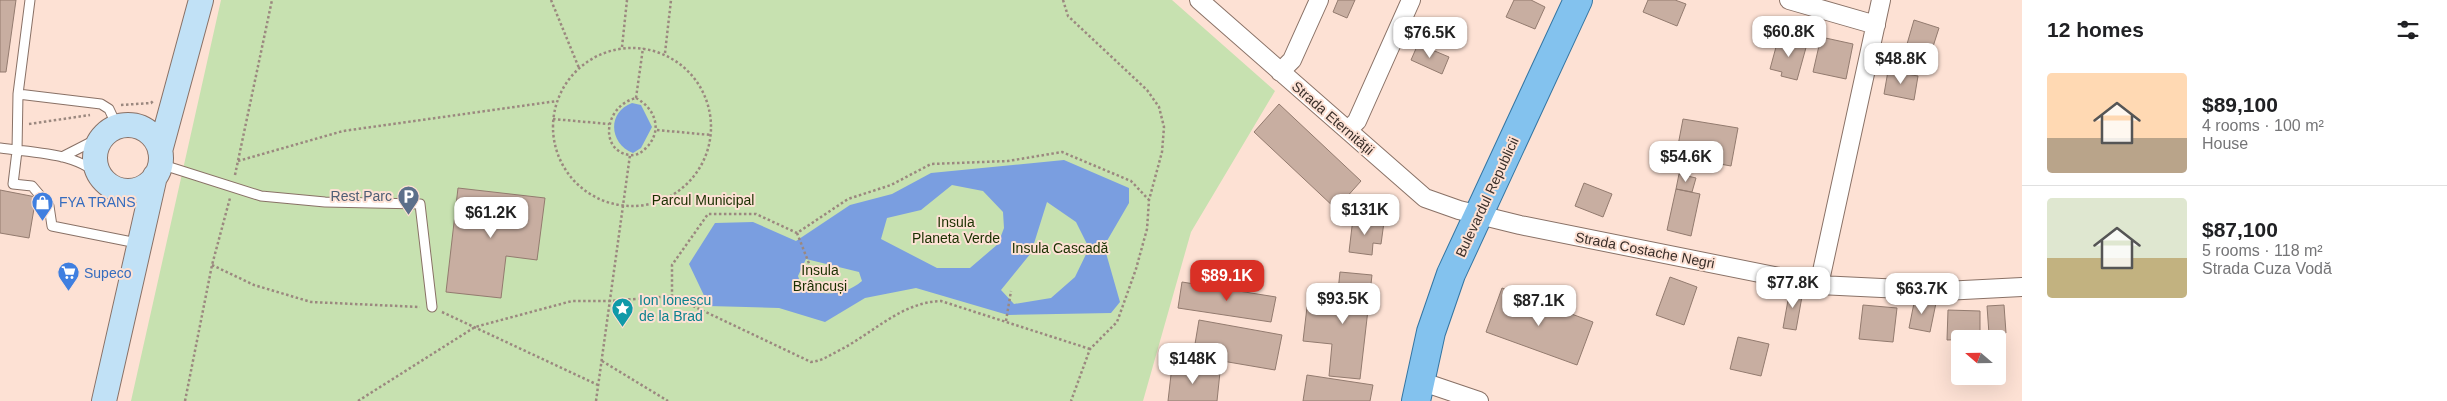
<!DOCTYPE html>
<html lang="en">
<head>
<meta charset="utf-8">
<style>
  body { margin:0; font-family:Arial,sans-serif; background:#f2f2f2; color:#202124; height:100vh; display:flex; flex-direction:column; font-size:19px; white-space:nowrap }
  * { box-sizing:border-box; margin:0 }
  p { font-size:16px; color:#757577 }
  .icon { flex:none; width:28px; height:28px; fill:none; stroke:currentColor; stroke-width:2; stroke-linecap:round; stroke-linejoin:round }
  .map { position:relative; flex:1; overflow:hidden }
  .drawer { display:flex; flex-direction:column; background:#fff; width:425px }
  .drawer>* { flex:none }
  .needle { width:32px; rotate:290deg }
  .fabs { position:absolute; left:1951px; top:330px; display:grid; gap:10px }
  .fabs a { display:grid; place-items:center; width:55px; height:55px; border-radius:5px; background:#fff; box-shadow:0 5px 20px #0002; font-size:25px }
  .price { position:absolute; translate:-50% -42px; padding:0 11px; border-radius:10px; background:#fff; color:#222; font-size:16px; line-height:32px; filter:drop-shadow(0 1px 2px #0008) }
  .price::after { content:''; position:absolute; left:50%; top:30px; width:15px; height:11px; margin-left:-8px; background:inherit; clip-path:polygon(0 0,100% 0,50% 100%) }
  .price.active { background:#d93025; color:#fff }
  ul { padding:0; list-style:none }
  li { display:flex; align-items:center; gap:15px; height:125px; padding:0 25px }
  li+li { border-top:1px solid #e0e0e0 }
  li span { display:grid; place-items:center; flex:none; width:140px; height:100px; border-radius:5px; color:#555 }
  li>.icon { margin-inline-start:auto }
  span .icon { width:60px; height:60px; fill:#fffc; stroke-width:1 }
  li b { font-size:21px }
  h2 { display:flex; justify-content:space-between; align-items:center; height:60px; padding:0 25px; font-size:21px }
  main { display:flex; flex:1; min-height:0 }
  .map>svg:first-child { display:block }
  .green { fill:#c7e1b0 }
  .water { fill:#7a9ee0; fill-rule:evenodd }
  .building { fill:#c8aea1; stroke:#937b6f }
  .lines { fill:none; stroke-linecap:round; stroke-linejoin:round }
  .lane-casing { stroke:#897166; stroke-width:11 }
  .street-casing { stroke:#897166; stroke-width:20 }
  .secondary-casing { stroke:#897166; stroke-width:26 }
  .primary-casing { stroke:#3475a2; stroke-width:30 }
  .path { stroke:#9b887f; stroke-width:2.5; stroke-dasharray:2.5 2.5; stroke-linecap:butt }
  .lane { stroke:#fff; stroke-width:9 }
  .street { stroke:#fff; stroke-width:18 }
  .secondary { stroke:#c1e1f6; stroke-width:24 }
  .primary { stroke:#83c2ee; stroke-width:28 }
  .labels { text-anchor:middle; stroke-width:4; stroke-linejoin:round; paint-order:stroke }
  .street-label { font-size:14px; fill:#3a2f2a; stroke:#fde1d4 }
  .service-label { font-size:14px; fill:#4e5e75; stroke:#fde1d4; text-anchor:end }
  .park-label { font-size:14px; fill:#1a3000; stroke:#fde1d4 }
  .shop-label { font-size:14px; fill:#366cbe; stroke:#fde1d4; text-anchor:start }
  .culture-label { font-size:14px; fill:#0d838f; stroke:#fde1d4; text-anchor:start }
</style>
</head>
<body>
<main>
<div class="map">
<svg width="2022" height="401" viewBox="0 0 2022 401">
  <rect width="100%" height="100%" fill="#fde1d4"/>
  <path class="green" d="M221,0h951l103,91 -84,141 -48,169h-1012z"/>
  <path class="water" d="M632,103l9,2 11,22 -11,21 -8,5c-24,-9 -26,-41 -1,-50z
    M1064,160l65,28v15l-25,43 16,56 -9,11 -103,2 -92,-27 -51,10 -40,24 -46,-14 -70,-2 -20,-42 26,-41 38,-1 43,19 54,-36 42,-11 39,-21zM952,185l31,6 20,21 1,16 -6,16 -28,24h-33l-56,-29 6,-21 34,-8zM1047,202l29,20 13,26 -14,29 -24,21 -37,6 -13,-14 30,-37zM806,259l53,13 3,9c-18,15 -37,14 -59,9l-5,-14z"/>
  <path class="building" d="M0,0h16l-10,72h-6z
    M1338,0h17l-8,18 -14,-6z
    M1514,0h17l14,7 -10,22 -29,-12z
    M1648,0h27l11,4 -9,22 -34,-14z
    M1914,20l25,8 -10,31 -24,-8z
    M1779,36l28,8 -10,36 -16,-4 1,-4 -12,-3z
    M1821,37l32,7 -7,35 -33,-7z
    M1418,44l31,13 -7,17 -31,-14z
    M1888,71l30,5 -4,24 -30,-6z
    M1279,104l82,77 -25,28 -82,-77z
    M1683,119l55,9 -7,38 -55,-10z
    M1679,174l17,4 -4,14 -16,-3z
    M1584,183l28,11 -9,23 -28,-11z
    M458,188l87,10 -8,62 -31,-4 -5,42 -55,-6z
    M1676,189l24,5 -9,42 -24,-6z
    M0,190l36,7 -7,41 -29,-5z
    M1353,218l31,4 -3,22 -8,-1 -1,12 -23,-3z
    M1340,272l32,3 -12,104 -31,-3 3,-32 -29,-3 4,-34 29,3z
    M1670,277l27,10 -13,38 -28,-10z
    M1182,282l94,15 -5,25 -93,-14z
    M1502,288l91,34 -16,43 -91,-33z
    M1790,289l13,2 -7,39 -13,-2z
    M1915,298l21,5 -6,29 -21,-4z
    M1863,305l34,3 -4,34 -34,-3z
    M2004,305l2,28 -17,1 -2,-28z
    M1948,310l32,1v28l-33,1z
    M1199,320l83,15 -7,35 -82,-14z
    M1738,337l31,7 -8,32 -31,-7z
    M1172,366l48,6 -3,29h-49z
    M1307,375l66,10 -3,16h-67z"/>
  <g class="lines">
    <defs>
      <path id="lane" d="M30,0l-12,94 -1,57 -4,33 19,2 17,20 3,20 85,17
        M18,94l83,10 8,5 8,17
        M0,148c33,5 81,4 103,32
        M62,157l41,-21
        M160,164l101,32 64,6 95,2 12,103"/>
      <path id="street" d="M1199,0l226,198 34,12 61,15 299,60 125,6 78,-4
        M1789,0l87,25
        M1280,72l12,-12 27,-60
        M1348,130l9,-9 54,-121
        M1819,285l62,-285
        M1420,381l59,20"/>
      <path id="secondary" d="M95 158a33 33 0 1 1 66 0a33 33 0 1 1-66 0Z
        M160,151l41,-151
        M104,401l51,-225"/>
      <path id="primary" d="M1416,401l15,-69 20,-58 127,-274"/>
    </defs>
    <use href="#lane" class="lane-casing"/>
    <use href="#street" class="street-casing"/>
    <use href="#secondary" class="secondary-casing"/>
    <use href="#primary" class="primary-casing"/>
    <path class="path" d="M551,0l28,68
      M1063,0l5,16 79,74 12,17 5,20 -2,25 -13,48 -2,29 -11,40 -19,53 -27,27 -19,52
      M622,47l5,-47
      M553 127a79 79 0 1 1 158 0a79 79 0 1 1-158 0Z
      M665,53l6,-53
      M636,98c20,11 27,33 10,50 -5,5 -10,8 -17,7 -30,-5 -25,-49 7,-57z
      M636,98l7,-50
      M121,105l30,-2 3,-3
      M553,119l56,5
      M29,124l61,-9
      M657,130l54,5
      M238,161l105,-30 214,-30
      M235,175l37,-175
      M797,233l13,33
      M212,265l42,20 57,17 109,5
      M442,312l156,73
      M1006,321l5,-30
      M1090,349l-149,-48c-39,1 -68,32 -101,49 -10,5 -18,11 -29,12l-139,-66v-31l36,-51h48l41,19 51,-34 43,-14 40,-21 77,-3 54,-9 69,29 18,19
      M602,361l66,40
      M185,401l27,-136 18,-67
      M358,401l117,-74 97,-26h38l62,-5
      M596,401l34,-246"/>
    <use href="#lane" class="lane"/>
    <use href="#street" class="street"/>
    <use href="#secondary" class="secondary"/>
    <use href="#primary" class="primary"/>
  </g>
  <defs>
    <symbol id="parking-pin" viewBox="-11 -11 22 30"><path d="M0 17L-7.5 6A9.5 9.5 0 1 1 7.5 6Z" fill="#5c6f8a" stroke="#fde1d4"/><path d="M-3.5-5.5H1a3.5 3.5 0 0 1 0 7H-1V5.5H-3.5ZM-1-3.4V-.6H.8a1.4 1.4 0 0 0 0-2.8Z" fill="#fff"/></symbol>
    <symbol id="shop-pin" viewBox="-11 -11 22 30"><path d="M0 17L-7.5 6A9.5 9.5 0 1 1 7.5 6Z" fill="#3f7fe0" stroke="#fde1d4"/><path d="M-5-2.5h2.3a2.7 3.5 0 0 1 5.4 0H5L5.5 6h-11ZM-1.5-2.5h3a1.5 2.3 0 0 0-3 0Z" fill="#fff"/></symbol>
    <symbol id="supermarket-pin" viewBox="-11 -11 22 30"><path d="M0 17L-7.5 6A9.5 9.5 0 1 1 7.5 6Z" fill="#3f7fe0" stroke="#fde1d4"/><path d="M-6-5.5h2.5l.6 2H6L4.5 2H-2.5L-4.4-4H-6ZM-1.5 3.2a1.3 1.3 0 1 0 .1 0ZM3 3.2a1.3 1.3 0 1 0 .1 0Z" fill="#fff"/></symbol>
    <symbol id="sight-pin" viewBox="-11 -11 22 30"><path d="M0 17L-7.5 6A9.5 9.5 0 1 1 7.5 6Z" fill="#0f9aa8" stroke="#fde1d4"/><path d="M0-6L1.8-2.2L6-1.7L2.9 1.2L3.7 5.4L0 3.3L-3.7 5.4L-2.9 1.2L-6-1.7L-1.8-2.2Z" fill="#fff"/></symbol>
  </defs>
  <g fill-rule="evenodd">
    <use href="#parking-pin" x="396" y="184" width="25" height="34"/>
    <use href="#shop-pin" x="30" y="190" width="25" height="34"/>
    <use href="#supermarket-pin" x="56" y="260" width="25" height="34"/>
    <use href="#sight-pin" x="610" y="296" width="25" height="34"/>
  </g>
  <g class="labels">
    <g class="street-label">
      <text transform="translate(1333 118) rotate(41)" y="5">Strada Eternității</text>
      <text transform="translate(1487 197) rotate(-65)" y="5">Bulevardul Republicii</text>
      <text transform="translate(1645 250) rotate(11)" y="5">Strada Costache Negri</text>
    </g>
    <g class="service-label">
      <text x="392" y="201">Rest Parc</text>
    </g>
    <g class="park-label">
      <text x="703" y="205">Parcul Municipal</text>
      <text x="956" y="227">Insula<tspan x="956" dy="16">Planeta Verde</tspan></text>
      <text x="1060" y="253">Insula Cascadă</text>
      <text x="820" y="275">Insula<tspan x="820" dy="16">Brâncuși</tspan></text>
    </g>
    <g class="shop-label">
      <text x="59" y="207">FYA TRANS</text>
      <text x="84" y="278">Supeco</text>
    </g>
    <g class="culture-label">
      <text x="639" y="305">Ion Ionescu<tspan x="639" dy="16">de la Brad</tspan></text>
    </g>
  </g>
</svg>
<div class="fabs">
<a><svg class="needle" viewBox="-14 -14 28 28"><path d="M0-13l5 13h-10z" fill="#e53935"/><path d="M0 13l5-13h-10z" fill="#757577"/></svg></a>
</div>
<b class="price" style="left:1789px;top:58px">$60.8K</b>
<b class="price" style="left:1430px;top:59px">$76.5K</b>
<b class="price" style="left:1901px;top:85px">$48.8K</b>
<b class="price" style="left:1686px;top:183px">$54.6K</b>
<b class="price" style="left:1365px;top:236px">$131K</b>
<b class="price" style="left:491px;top:239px">$61.2K</b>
<b class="price active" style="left:1227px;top:302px">$89.1K</b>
<b class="price" style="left:1793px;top:309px">$77.8K</b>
<b class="price" style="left:1922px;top:315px">$63.7K</b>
<b class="price" style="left:1343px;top:325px">$93.5K</b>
<b class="price" style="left:1539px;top:327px">$87.1K</b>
<b class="price" style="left:1193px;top:385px">$148K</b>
</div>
<section class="drawer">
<h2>12 homes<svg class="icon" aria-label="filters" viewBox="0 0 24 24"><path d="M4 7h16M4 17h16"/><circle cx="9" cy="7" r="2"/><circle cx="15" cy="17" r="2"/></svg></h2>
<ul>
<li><span style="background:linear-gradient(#ffd9b3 65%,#b9a48a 0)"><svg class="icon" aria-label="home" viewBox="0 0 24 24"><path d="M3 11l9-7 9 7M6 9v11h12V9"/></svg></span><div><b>$89,100</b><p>4 rooms · 100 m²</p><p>House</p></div></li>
<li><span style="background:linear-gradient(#dfe7d0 60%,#c2b280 0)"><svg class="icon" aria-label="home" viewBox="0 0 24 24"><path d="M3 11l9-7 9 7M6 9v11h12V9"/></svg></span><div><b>$87,100</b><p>5 rooms · 118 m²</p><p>Strada Cuza Vodă</p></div></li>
</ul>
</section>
</main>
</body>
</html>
